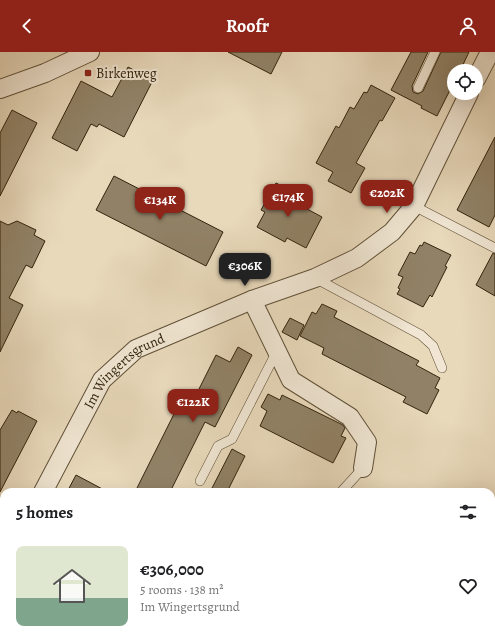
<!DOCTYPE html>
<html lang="en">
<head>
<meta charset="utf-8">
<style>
  body { margin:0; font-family:Alegreya,serif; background:#f6f6f6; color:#202124; height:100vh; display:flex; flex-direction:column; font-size:15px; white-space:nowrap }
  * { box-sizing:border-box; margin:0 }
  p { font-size:13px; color:#757577 }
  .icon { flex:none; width:22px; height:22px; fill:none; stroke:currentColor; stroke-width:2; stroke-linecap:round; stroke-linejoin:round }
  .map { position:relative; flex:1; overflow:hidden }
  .sheet { position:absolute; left:0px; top:436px; width:495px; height:156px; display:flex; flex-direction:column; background:#fff; border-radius:12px 12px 0 0; box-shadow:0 4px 16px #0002 }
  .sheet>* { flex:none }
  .controls { position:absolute; left:447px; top:12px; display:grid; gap:8px }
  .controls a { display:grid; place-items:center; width:36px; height:36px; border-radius:50%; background:#fff; box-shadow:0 4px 16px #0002; font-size:20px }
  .price { position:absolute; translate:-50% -34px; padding:0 9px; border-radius:8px; background:#8f2418; color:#fff; font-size:13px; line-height:26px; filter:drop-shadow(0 1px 2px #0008) }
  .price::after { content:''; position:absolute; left:50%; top:24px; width:12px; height:9px; margin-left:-6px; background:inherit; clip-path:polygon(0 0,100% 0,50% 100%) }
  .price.active { background:#222; color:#fff }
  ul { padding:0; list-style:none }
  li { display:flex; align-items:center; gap:12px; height:100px; padding:0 16px }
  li+li { border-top:1px solid #e0e0e0 }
  li span { display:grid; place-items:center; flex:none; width:112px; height:80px; border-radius:8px; color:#555 }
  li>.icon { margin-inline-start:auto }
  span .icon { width:48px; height:48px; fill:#fffc; stroke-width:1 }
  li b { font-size:17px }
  h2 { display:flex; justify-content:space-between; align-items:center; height:48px; padding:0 16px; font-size:17px }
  header { display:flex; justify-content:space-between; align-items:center; height:52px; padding:0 16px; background:#8f2418; color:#fff; font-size:18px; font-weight:600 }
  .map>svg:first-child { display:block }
  .building { fill:#918267; stroke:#32230c }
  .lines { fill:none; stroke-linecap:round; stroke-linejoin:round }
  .service-casing { stroke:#605038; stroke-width:10 }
  .minor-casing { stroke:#605038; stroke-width:20 }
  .service { stroke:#f0e6d3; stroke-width:9 }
  .minor { stroke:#f0e6d3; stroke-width:18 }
  .poi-dot { fill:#8f2418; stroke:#f0e6d3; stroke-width:1.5 }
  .labels { text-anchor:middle; stroke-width:4; stroke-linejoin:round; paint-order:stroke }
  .poi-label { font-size:14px; fill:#32230c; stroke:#f0e6d3; text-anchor:start }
  .street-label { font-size:14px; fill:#32230c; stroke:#f0e6d3 }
</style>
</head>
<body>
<header><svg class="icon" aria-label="back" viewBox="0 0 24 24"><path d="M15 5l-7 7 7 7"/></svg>Roofr<svg class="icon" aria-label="person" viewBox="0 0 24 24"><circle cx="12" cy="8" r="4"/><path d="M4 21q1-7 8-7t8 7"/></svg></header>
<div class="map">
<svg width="495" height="592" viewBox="0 0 495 592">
  <rect width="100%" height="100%" fill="#e8d9bb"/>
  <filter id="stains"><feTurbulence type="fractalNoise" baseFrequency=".005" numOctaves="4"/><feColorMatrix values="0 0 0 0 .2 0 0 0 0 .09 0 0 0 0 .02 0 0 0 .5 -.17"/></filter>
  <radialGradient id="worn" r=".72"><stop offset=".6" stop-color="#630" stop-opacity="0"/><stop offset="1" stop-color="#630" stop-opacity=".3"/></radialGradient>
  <path class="building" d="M228,0h54l-11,22z
    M411,0h17l-16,34 1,6 5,2 5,-3 18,-39h28l-9,19h-6v11l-17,34 -16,-8 1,-2 -31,-16z
    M128,15l25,13 -29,57 -25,-13 -2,3 -6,-3 -14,27 -25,-13 29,-57 31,16z
    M371,33l24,13 -13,23 -2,-1 -24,43 9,5 -14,25 -23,-12 5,-9 -17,-9 20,-37 3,2 11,-21 4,2 10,-17 3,1z
    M12,58l25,13 -37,73v-63z
    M495,85v78l-6,12 -32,-17z
    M114,124l109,56 -17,34 -110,-56z
    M276,131l16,8 -2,4 6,3 -2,4 28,15 -16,31 -19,-10 -2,4 -28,-15 8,-15 -4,-2z
    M0,169l8,4 9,-4 19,9 -2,5 11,6 -13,27 -6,-3 -17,33 14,7 -23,47z
    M424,190l27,13 -6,11 2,1 -15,30 -2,-2 -7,12 -26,-13 3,-5 -2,-1 5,-11 -5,-2 12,-23 5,2 5,-9 2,1z
    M493,201l2,1v42l-19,-11z
    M322,252l15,7 -3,6 85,44 -3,4 24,13 -5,10 4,2 -12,24 -24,-12 3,-5 -84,-43 2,-6 -24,-12 12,-24 4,2z
    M290,266l14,7 -7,15 -15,-8z
    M238,295l14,8 -37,72 -10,-5 -35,70h-35l42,-84 10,5 29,-58 14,7z
    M268,342l12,6 2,-5 61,30 2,3 -4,8 5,2 -13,25 -73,-37 7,-15 -6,-4z
    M12,358l5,3 1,-2 19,10 -37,71v-62z
    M232,397l13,7 -18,36h-17z
    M76,423l32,17h-41z"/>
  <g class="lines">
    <defs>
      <path id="service" d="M418,36l17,-36
        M414,154l81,42
        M315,226l106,57 12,11 9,22
        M200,429l18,-35 14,-7 45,-88
        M341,440l22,-24"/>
      <g id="minor">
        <path d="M476,27l14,-27"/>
        <path d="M0,37l45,-16 45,-21"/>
        <path d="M252,248l39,80 59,37 17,25 -4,26"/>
        <path id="s1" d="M43,440l59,-112 34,-31 116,-49 63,-22 42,-20 35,-26 22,-26 55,-113"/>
        <path d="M0,522l4,-7"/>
      </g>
    </defs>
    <use href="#service" class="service-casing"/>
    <use href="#minor" class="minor-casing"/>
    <use href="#service" class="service"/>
    <use href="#minor" class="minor"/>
  </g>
  <rect class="poi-dot" x="84" y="17" width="8" height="8" rx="2"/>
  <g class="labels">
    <g class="poi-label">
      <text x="96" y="26">Birkenweg</text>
    </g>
    <g class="street-label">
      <text dy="5" stroke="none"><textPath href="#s1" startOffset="149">Im Wingertsgrund</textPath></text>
    </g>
  </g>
  <rect width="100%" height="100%" filter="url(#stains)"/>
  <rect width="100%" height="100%" fill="url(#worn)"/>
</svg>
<div class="controls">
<a><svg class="icon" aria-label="locate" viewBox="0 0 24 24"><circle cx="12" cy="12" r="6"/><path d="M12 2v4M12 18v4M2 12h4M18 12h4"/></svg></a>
</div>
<b class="price" style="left:387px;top:162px">€202K</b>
<b class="price" style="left:288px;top:166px">€174K</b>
<b class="price" style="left:160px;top:169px">€134K</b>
<b class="price active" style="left:245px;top:235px">€306K</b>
<b class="price" style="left:193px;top:371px">€122K</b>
<section class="sheet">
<h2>5 homes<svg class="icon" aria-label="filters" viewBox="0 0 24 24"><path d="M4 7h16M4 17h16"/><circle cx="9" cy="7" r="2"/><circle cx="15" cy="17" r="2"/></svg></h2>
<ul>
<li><span style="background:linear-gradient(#dfe7d0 65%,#7fa58c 0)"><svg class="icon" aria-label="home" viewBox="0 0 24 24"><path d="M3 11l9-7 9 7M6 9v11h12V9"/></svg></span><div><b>€306,000</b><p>5 rooms · 138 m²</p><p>Im Wingertsgrund</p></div><svg class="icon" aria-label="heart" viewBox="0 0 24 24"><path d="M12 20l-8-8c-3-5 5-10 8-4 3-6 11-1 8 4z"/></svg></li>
</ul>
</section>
</div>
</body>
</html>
